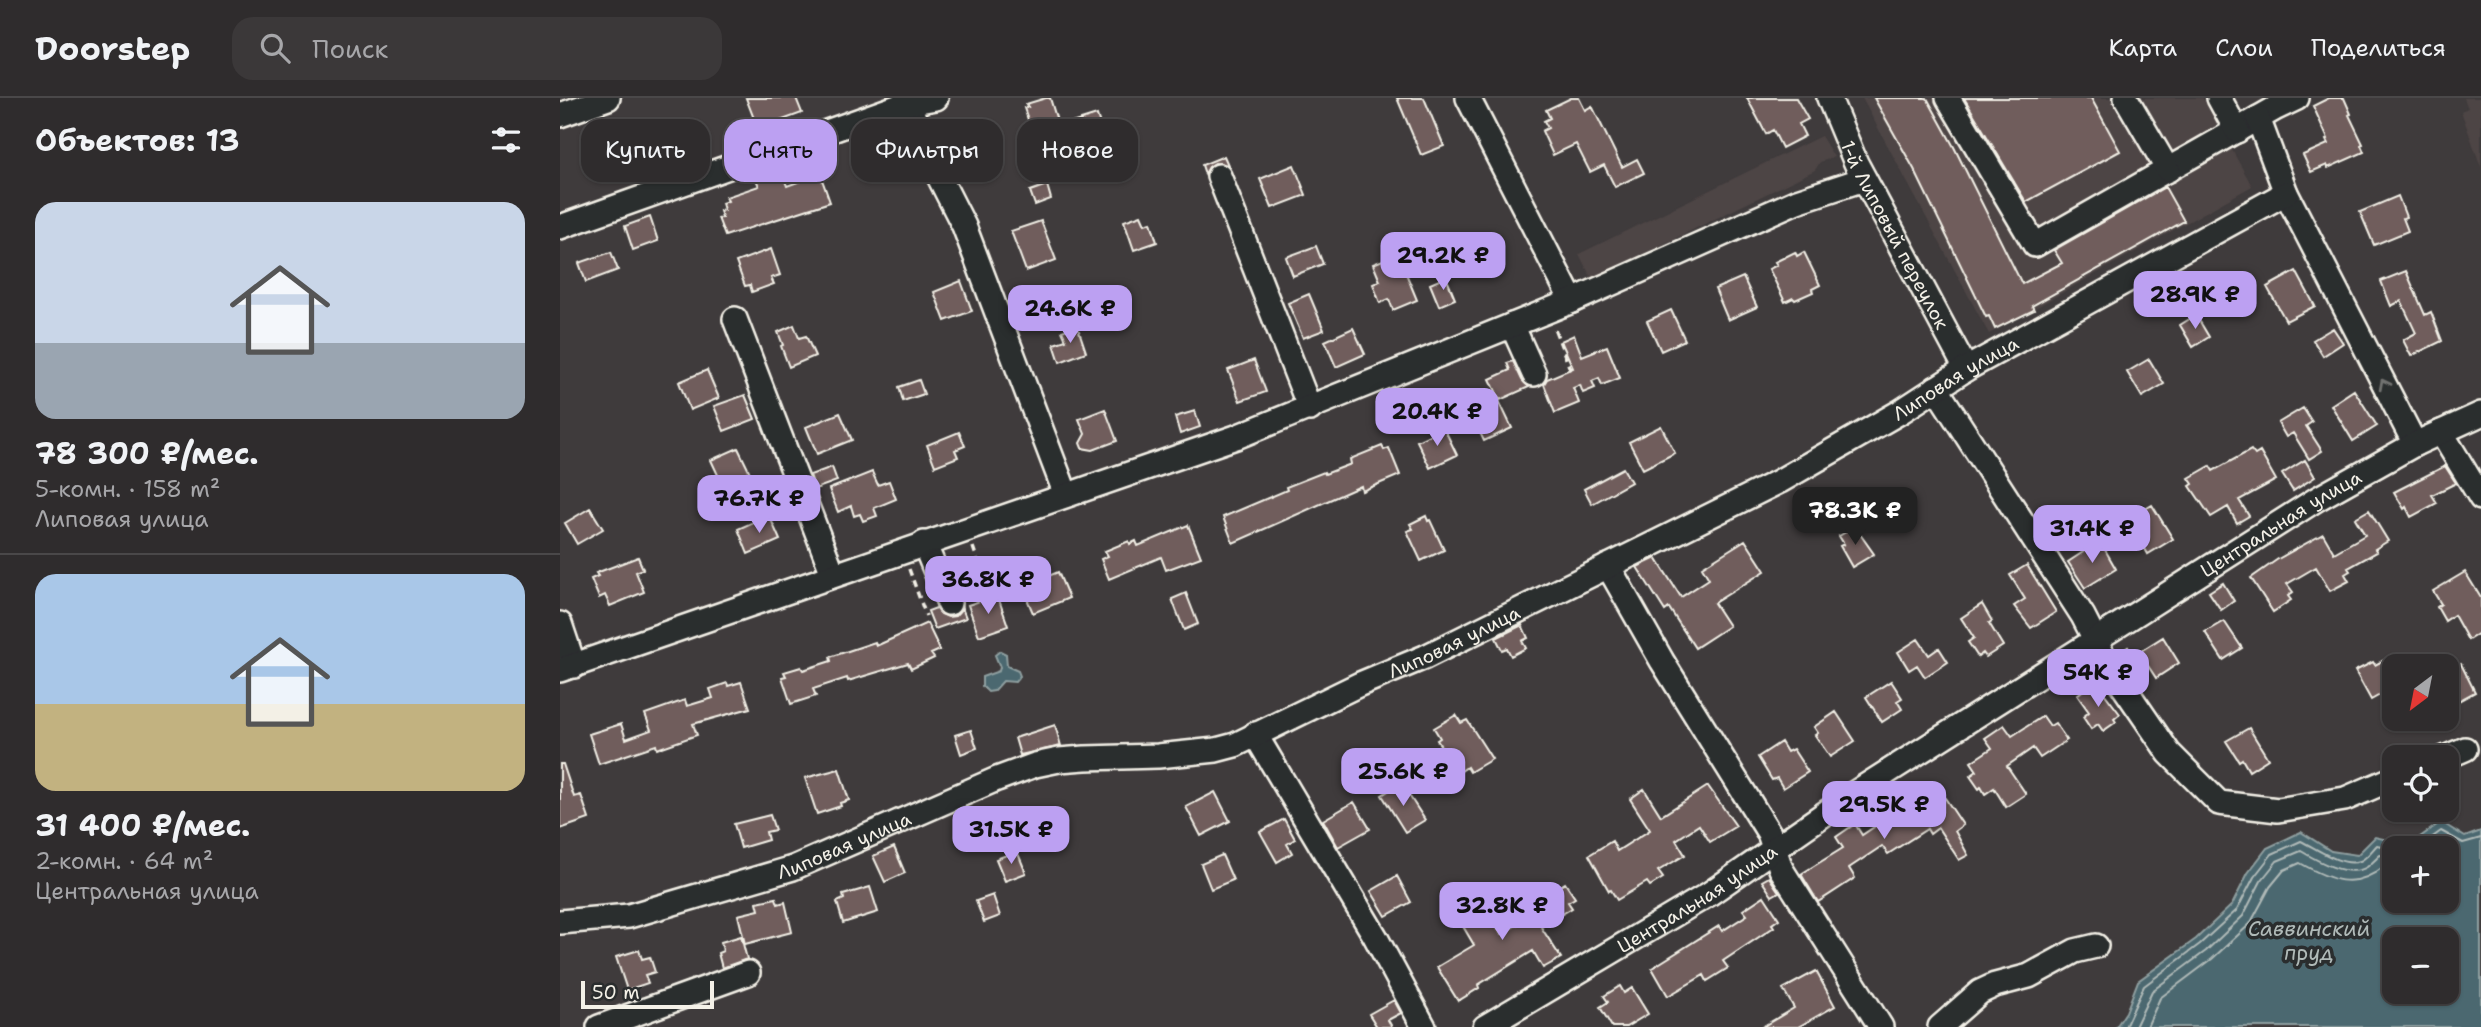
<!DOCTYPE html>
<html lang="ru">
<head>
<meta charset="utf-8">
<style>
  body { margin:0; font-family:"Shantell Sans",sans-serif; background:#3b3839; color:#f1f3f6; height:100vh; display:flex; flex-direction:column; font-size:26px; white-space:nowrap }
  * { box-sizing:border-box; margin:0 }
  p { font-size:23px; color:#a7a7aa }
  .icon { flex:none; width:38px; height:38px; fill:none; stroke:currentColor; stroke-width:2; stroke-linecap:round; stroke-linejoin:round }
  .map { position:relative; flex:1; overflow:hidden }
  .panel { display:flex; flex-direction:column; background:#2f2c2d; width:560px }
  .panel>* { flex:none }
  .top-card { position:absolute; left:21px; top:21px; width:665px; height:63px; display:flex; gap:14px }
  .needle { width:46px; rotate:212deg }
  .fabs { position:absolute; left:1822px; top:556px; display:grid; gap:14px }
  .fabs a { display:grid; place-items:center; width:77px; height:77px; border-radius:14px; background:#2f2c2d; box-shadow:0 2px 5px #0004,0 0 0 2px #4a4849; font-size:35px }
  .scale { position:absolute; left:21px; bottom:18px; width:133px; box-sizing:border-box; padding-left:7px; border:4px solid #f4f1e8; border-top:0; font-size:19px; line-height:24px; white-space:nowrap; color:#f4f1e8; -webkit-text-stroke:5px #2a2d2e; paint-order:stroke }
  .price { position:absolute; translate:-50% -60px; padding:0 16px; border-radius:14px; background:#bca0f2; color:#111; font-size:23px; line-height:46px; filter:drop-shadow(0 2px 4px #0008) }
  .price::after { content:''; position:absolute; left:50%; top:42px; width:21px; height:16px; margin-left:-10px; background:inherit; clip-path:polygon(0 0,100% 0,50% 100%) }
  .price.selected { background:#222; color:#fff }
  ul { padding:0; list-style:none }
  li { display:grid; align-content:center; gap:14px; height:371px; padding:0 35px }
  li+li { border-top:2px solid #4a4849 }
  li span { display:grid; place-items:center; height:217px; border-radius:21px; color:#555 }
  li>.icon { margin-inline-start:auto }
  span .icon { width:126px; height:126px; fill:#fffc; stroke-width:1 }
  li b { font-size:30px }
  h2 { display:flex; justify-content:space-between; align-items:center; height:84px; padding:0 35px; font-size:30px }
  .pill { padding:0 24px; border-radius:21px; background:#2f2c2d; box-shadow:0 2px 5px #0004,0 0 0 2px #4a4849; font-size:24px; line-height:63px }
  .pill.selected { background:#bca0f2; color:#111 }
  header { display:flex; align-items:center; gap:42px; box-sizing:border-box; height:98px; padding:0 35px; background:#2f2c2d; border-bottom:2px solid #4a4849 }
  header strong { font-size:33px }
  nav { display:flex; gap:38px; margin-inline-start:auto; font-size:24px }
  .search { width:490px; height:63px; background:#3b3839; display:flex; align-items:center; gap:18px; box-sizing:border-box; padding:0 24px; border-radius:21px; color:#a7a7aa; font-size:26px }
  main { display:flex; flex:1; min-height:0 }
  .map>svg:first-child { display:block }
  .built { fill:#4e4545 }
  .water { fill:#4b6870; stroke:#8f9fa0; stroke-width:2; fill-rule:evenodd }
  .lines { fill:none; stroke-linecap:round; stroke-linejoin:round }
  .shore { stroke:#b0bab8; stroke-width:2 }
  .building { fill:#705d5b; stroke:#f4f1e8; stroke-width:2 }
  .minor-casing { stroke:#f4f1e8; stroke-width:28 }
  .path { stroke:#f4f1e8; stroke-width:3.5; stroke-dasharray:7 5; stroke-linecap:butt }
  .minor { stroke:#2a2d2e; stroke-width:23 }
  .oneway { stroke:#71726f }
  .labels { text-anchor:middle; stroke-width:7; stroke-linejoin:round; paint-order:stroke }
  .street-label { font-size:19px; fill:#f4f1e8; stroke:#2a2d2e }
  .water-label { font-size:21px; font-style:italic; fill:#b0bab8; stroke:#2a2d2e }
</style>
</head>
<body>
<header>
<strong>Doorstep</strong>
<div class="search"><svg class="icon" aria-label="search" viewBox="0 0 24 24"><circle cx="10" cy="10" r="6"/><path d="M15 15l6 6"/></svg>Поиск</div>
<nav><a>Карта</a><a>Слои</a><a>Поделиться</a></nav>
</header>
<main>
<section class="panel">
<h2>Объектов: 13<svg class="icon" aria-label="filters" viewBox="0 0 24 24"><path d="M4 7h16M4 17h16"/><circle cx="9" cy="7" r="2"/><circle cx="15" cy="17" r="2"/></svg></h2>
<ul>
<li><span style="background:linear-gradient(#c9d6e8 65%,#9aa5b1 0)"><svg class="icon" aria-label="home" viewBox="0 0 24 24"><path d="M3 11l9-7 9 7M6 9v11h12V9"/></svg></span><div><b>78 300 ₽/мес.</b><p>5-комн. · 158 m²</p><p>Липовая улица</p></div></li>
<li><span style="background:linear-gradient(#a9c7e8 60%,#c2b280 0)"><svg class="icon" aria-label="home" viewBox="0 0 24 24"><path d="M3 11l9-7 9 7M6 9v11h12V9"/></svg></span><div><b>31 400 ₽/мес.</b><p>2-комн. · 64 m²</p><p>Центральная улица</p></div></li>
</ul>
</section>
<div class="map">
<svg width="1921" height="929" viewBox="0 0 1921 929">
  <rect width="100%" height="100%" fill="#3f3b3c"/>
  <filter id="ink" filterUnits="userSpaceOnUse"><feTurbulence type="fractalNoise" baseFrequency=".0143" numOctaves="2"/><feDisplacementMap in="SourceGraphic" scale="14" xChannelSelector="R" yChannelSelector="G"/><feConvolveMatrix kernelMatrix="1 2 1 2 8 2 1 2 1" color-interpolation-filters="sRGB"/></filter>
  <g filter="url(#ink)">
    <path class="built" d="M1302,0h341l49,88 -263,148z
      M1904,0h17v69l-20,-56 7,-3z
      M1261,38l13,21 -14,5 -5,8 -223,109 -13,-25z"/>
    <path class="water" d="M440,553l6,3 1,12 11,5 2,5 -5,6 -12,-1 -9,10 -6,1 -6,-6v-9l17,-6 1,-4 -5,-12z
      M1881,724l24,15 16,-6v196h-365l10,-15 12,-31 58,-42 36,-34 16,-32 19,-25 34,-16 30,19 26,4 18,-18 34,8zM1834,751h52v52h-52zM1834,842h52v52h-52z"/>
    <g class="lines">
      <path class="shore" d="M1856,751l25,-18 22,12 18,-5
        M1565,929l19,-41 56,-42 37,-34 17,-33 18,-23 29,-13c15,7 41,27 59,20 6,-2 12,-11 17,-16l17,4
        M1575,929l17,-36 54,-40 37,-35 18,-35 16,-20 24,-10c15,9 47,28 66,16 4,-3 9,-8 13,-12l14,3
        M1587,929l13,-29 52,-39 38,-35 20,-37 14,-17 16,-7c30,17 54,28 83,4l11,2"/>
    </g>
    <path class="building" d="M186,0h50l6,15 -44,16z
      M486,0h4l10,33 -25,9 -11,-32 4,-1 -2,-3z
      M837,0h27l20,48 -23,9z
      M1011,0h8l6,12 7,-4 30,61 15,-8 7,14 -29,14 -11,-22 -14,7 -14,-28 -23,11 -11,-24 6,-3 -4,-7 6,-3 -4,-8z
      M1187,0h49l12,21 -9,5 6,12 -23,12 -9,-18 -7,4z
      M1314,0h53l27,49 68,137 40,-21 -8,-13 111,-63 19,34 -152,85 2,4 -39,19 -6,-13 -3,1 -72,-148z
      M1404,0h127l29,53 -94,51z
      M1769,0h15l7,16 -2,1 14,29 -2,1 3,7 -36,16 -1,-3 -16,7 -8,-17 25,-11 -2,-4 2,-1 -15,-33z
      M537,17l13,40 -34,11 -14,-40z
      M664,58l4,9 -13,-2 -6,4 -4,7 -3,-9z
      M734,67l12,30 -34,13 -12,-29z
      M220,70l7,18 33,-12 10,28 -105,34 -7,-18 4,-1 -2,-6 4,-1 -2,-7 6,-2 -2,-4 33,-11 -4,-9z
      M487,87l4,14 -16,6 -5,-14z
      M1838,98l8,21 -3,1 5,13 -34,14 -14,-33z
      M581,117l4,9 6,-2 6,20 -23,8 -10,-29z
      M90,119l8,24 -25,9 -8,-24z
      M481,123l15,39 -30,11 -15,-40z
      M756,148l7,18 -30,12 -7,-19z
      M211,151l9,26 -9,3 3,6 -22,8 -2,-7 -5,1 -9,-24z
      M51,154l7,18 -32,12 -7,-19z
      M1235,154l2,4 7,-4 16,33 -8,4 1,3 -18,8 -2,-2 -8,4 -16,-33 8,-4 -2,-3z
      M838,156l19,46 -24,10 -4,-11 -9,4 -7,-19 7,-3 -7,-17z
      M1736,173l19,35 -29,15 -19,-34z
      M1846,173l19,44 6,-3 11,29 -31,15 -8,-16 13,-7 -15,-32 -10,5 -10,-25z
      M886,179l9,22 -16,7 -9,-22z
      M1183,179l14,30 -29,13 -13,-31z
      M401,183l11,30 -27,10 -11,-29z
      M749,196l15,36 -21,8 -15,-35z
      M1111,212l14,30 -24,11 -14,-30z
      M1636,217l13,22 -16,10 -13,-22z
      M234,227l5,13 7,-2 9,20 -26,11 -8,-21 2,-1 -5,-13z
      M517,227l9,27 -26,10 -6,-18 12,-4 -4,-9z
      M793,230l12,26 -29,13 -11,-26z
      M1773,230l10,15 -20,13 -10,-16z
      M1014,237l8,21 25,-10 13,32 -18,7 -3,-7 -7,3 3,7 -12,5 -3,-8 -7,3 6,15 -24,10 -11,-29 3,-5 26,-11 -12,-27z
      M1589,261l15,25 -22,13 -15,-25z
      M694,262l12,32 -26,9 -12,-31z
      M953,263l9,19 7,7 -29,13 -10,-21 20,-9 -3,-7z
      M147,272l12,28 -29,12 -11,-28z
      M359,282l5,14 -21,7 -4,-14z
      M1794,292l23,36 -24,15 -22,-36z
      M185,297l10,24 -31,12 -10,-25z
      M939,303l13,27 -28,13 -13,-27z
      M1743,310l9,14 -6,4 16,25 -13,8 -16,-26 -7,4 -8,-14z
      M545,311l12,32 -24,9 -11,-2 -2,-5 5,-9 -6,-15z
      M635,313l5,16 -20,7 -5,-17z
      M280,315l12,27 -35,14 -11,-27z
      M1101,328l14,27 -32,16 -14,-27z
      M884,330l13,27 -27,13 -13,-27z
      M399,334l6,14 -10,4 3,7 -23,9 -8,-21z
      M822,348l2,4 5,-2 11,27 -38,16 -1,-5 -128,57 -10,-26 64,-27 -1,-3 38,-15 1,2 26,-10 -1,-5z
      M178,350l14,29 -27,13 -14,-30z
      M1691,352l4,5 5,-3 16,28 -37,20 10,16 -12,7 -9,-16 -17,10 -21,-31 3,-2 -4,-6 21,-12 3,5z
      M1745,362l10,17 -22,14 -11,-17z
      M1885,368l11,17 -24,12 5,8 -26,14 -5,-10 -2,2 -10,-17z
      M272,369l5,14 -22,8 -5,-14z
      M1063,370l8,14 -39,22 -8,-15z
      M312,374l6,13 11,-4 7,18 -22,9 3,8 -14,5 -3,-7 -6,2 -3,-10 -13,6 -9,-23z
      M1592,407l21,34 -25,15 -11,-19 7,-5 -9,-15z
      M30,410l13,21 -26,15 -12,-21z
      M1809,412l19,31 -13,8 2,3 -29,16 2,3 -5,3 4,7 -19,10 -14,-24 -29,17 6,8 -5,4 3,4 -18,12 -22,-34 27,-19 45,-25 11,19 31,-18 -10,-17z
      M209,417l11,25 -32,14 -10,-25z
      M866,418l2,5 2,-1 14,30 -23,11 -14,-30 6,-2 -3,-5z
      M628,427l13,32 -35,13 -5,-13 -52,22 -8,-20 7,-3 -3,-5 24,-10 1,3 6,-3 2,5z
      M1295,429l19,27 -22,13 -12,-21 4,-2 -5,-8z
      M1185,442l20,31 -51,32 15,23 -34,22 -26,-40 -4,3 -28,-44 19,-9 25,39 28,-18 -7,-12z
      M1540,443l16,28 -31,19 -17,-26z
      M78,459l5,12 -7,3 8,20 -34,14 -5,-11 -6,3 -8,-19 7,-3 -2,-3z
      M1467,467l29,47 -25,16 -17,-22 11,-7 -15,-24z
      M498,474l11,26 -36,15 -11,-26z
      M1905,474l16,26v34l-13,8 -14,-25 -9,6 -8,-14 4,-3 -8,-13z
      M1663,485l11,18 -13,9 -12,-18z
      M626,495l12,31 -14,6 -12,-31z
      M432,499h6l10,29 -29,10 -11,-31z
      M1422,506l10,17 -3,2 14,23 -17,11 -3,-4 -5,4 -10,-15 6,-4 -13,-20z
      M376,510l5,6 7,3 7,-1 7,-8 4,10 -31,11 -7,-18z
      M1664,523l18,27 -19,12 -18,-28z
      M367,525l13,27 -9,4 3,4 -23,11 -3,-6 -60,18 -1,-3 -34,11 3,7 -25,8 -9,-27 4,-1 -2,-4 17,-5 2,3 28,-9 -1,-4 45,-15 1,4z
      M962,527l6,13 -6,3 4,7 -15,8 -4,-8 -5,2 -6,-12z
      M1603,539l16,26 -23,15 -17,-26z
      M1358,541l11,16 10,-7 9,14 -23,15 -8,-12 -8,5 -11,-18z
      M1568,549l10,16 -9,6 -11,-15z
      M1834,557v32l-23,13 -16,-29 18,-9 2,3z
      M1901,566l14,28 -22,12 -7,-14v-18z
      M1331,583l11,17 -5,3 5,8 -20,13 -16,-25z
      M181,584l9,26 -57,16 4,11 -40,14 -1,-4 -57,19 -10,-30 32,-10 5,15 25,-9 -6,-16 40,-14 2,6 26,-8 -3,-9 17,-6 1,3z
      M1530,587l6,8 5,-4 19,25 -6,5 2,3 -13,9 -5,-7 -7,5 -8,-12 6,-5 -12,-17z
      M1276,614l19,29 -25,16 -15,-22 3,-2 -4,-6z
      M896,617l5,8 6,-3 25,39 -22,13 -3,-5 -9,6 -21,-33 3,-2 -6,-10z
      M1483,618l7,10 5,-3 12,17 -27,18 -7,-10 -26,18 19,28 -20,13 -12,-19 -9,6 -4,-7 -2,2 -9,-13 7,-5 -6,-9 21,-14 -7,-10 19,-13 8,11z
      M495,627l6,21 -41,9 -5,-17z
      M1689,630l19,31 -19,12 -7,-12 -3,2 -13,-20z
      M411,632l6,18 -16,6 -6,-19z
      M1221,644l6,10 6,-3 15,23 -25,16 -6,-10 -5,2 -14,-23z
      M0,666h3l11,33 7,-2 8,24 -29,10z
      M279,671l10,31 -9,3 1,3 -24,8 -12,-36z
      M841,685l24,37 -20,12 -23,-37z
      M1148,688l28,40 -26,16 -11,-17 -23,15 9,15 -27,16 5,7 -13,8 -3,-4 -30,18 -6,-10 -2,1 -20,-36 23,-14 5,10 33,-21 -20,-31 14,-10 17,27z
      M1346,688l17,26 22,-14 18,27 -8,6 13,24 -9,5 -21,-32 -8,6 -3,-5 -39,25 -6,-8 -33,22 6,10 -37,24 -17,-28 42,-26 -7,-11 19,-13 7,11 33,-22 -9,-14z
      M655,694l15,29 -29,15 -15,-29z
      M794,704l16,27 -32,18 -15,-27z
      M210,717l5,15 -9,2 2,8 -27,8 -7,-24z
      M724,721l11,20 -8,5 5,9 -15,9 -17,-30z
      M334,749l11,26 -20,9 -12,-26z
      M457,753l9,22 -21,8 -9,-22z
      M662,757l11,25 -22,9 -10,-25z
      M837,778l14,26 -25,14 -15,-25z
      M1209,779l10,15 -7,4 -10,-15z
      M1005,785l10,15 -7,4 4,6 -31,19 20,31 -18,10 -10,-17 -55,34 1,3 -21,13 -21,-34 37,-22 -20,-34 25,-15 22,38 35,-20 3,-4 -4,-8z
      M310,789l8,25 -35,11 -6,-21 7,-3 -1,-4z
      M433,797l7,21 -16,6 -8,-21z
      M1204,798l15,23 -7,5 2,3 -51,34 5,7 -21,13 -3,-6 -36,21 -16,-28 67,-42 3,5 25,-16 -4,-5z
      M216,800l2,6 7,-2 7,30 -47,12 -7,-29 21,-5 -2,-8z
      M181,838l6,23 -25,9 -4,-15 5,-2 -2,-9z
      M79,852l3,9 8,-2 5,15 -10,3 3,8 -21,7 -11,-33z
      M1256,873l19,35 -37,21h-36l32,-19 -11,-19z
      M1060,888l4,7 8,-5 16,26 -22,13h-14l-12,-20 8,-5 -4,-6z
      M834,902l7,13 -13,7 4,7h-15l-8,-13z"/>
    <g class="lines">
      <defs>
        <g id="minor">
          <path d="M346,0l26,65 32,63 102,269"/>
          <path d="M908,0l104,203"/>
          <path id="s1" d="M1269,0l27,65 110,206"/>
          <path d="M1388,0l87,147 241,-137 21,-10"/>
          <path d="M1566,0l42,72"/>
          <path d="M1659,0l18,33"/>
          <path d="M0,17l48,-17"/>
          <path d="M1698,20l28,75 129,251"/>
          <path d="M659,78l91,233"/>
          <path d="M0,129l348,-124 28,-5"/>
          <path d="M175,221l98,255"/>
          <path d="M952,227l22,49"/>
          <path d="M1376,290l147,228 23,45 63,92 50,50 59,7 67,-11 49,-21"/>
          <path d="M1881,334l40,66"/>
          <path d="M364,445l25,60"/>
          <path d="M1048,468l54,95 107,172 12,36 100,158"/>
          <path d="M0,526l14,42"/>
          <path d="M0,572l676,-233 336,-136 225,-100 67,-22"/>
          <path d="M695,636l120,202 49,91"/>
          <path d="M1884,660l21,-9"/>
          <path id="s2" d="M0,824l69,-6 164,-48 204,-89 38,-14 24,-5 26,-2 73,-2 58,-6 19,-5 125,-61 65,-27 355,-176 120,-69 66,-43 320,-176"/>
          <path d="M39,929l149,-54"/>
          <path id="s3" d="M925,929l224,-133 144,-100 464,-295 98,-55 66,-30"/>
          <path d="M1380,929l40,-35 15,-7 34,-9 46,-25 21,-5"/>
        </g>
      </defs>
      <use href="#minor" class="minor-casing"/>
      <path class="path" d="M995,232l17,44
        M413,449l17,51
        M349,471l17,47"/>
      <use href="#minor" class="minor"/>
    </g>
    <defs><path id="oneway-chevron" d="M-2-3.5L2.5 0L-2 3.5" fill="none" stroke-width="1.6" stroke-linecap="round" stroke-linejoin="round" transform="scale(1.75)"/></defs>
    <use class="oneway" href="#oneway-chevron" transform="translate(1824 286) rotate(-117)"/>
  </g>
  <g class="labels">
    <g class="street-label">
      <text dy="7" stroke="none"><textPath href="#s1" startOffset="152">1-й Липовый переулок</textPath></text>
      <text dy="7" stroke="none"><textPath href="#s2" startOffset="1514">Липовая улица</textPath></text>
      <text dy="7" stroke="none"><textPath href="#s3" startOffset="942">Центральная улица</textPath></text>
      <text dy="7" stroke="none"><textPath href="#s2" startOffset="947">Липовая улица</textPath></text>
      <text dy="7" stroke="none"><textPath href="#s2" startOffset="296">Липовая улица</textPath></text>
      <text dy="7" stroke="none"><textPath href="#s3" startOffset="248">Центральная улица</textPath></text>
    </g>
    <g class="water-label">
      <text x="1749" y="838">Саввинский<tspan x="1749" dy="24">пруд</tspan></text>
    </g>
  </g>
</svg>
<div class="fabs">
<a><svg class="needle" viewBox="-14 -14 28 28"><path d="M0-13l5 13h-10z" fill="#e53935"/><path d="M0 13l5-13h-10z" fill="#a7a7aa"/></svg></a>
<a><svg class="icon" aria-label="locate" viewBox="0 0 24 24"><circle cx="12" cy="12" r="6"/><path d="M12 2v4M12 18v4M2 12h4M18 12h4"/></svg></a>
<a>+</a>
<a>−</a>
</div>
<div class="scale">50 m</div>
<b class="price" style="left:883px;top:194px">29.2K ₽</b>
<b class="price" style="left:1635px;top:233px">28.9K ₽</b>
<b class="price" style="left:510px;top:247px">24.6K ₽</b>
<b class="price" style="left:877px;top:350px">20.4K ₽</b>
<b class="price" style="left:199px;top:437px">76.7K ₽</b>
<b class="price selected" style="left:1295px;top:449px">78.3K ₽</b>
<b class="price" style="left:1532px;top:467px">31.4K ₽</b>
<b class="price" style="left:428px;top:518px">36.8K ₽</b>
<b class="price" style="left:1538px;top:611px">54K ₽</b>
<b class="price" style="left:843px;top:710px">25.6K ₽</b>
<b class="price" style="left:1324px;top:743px">29.5K ₽</b>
<b class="price" style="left:451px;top:768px">31.5K ₽</b>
<b class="price" style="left:942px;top:844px">32.8K ₽</b>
<div class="top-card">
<a class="pill">Купить</a>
<a class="pill selected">Снять</a>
<a class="pill">Фильтры</a>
<a class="pill">Новое</a>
</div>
</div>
</main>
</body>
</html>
